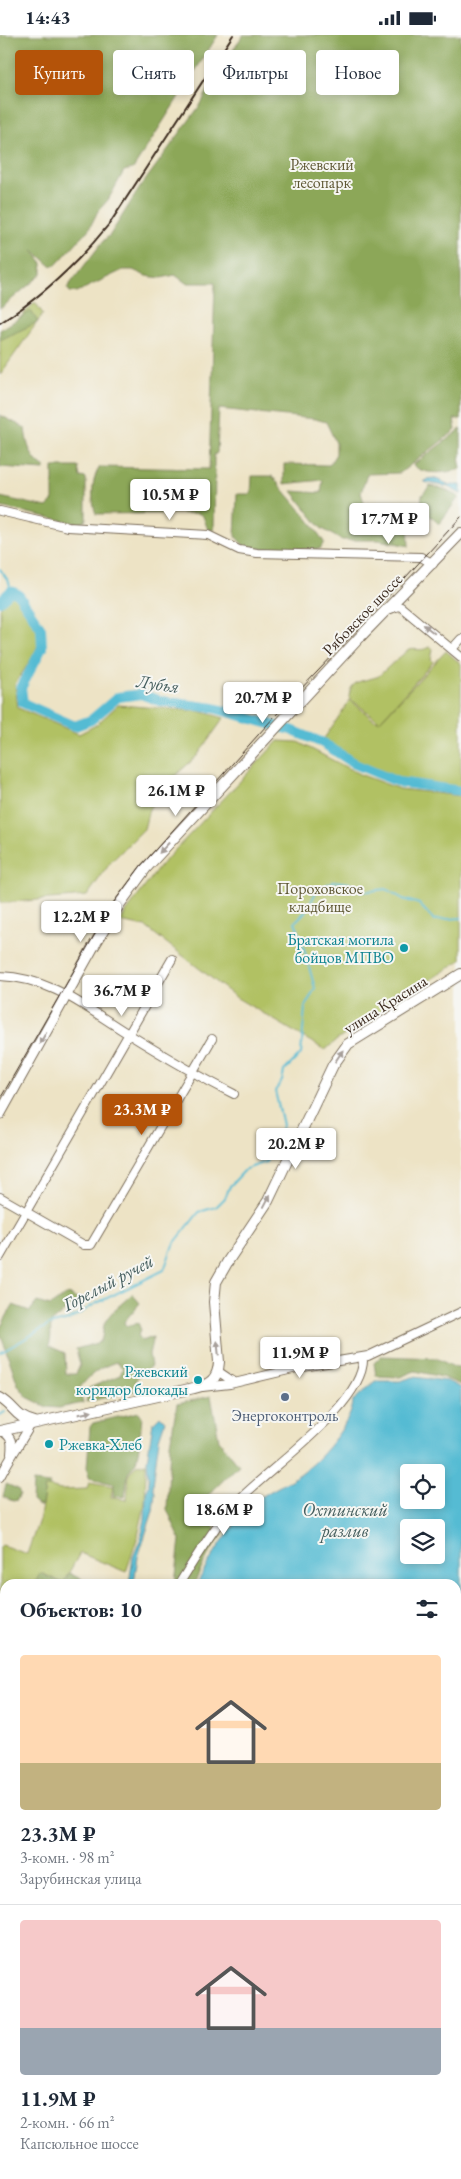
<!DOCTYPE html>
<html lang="ru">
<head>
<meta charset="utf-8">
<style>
  body { margin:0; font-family:"EB Garamond",serif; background:#f2f2f3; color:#1f2937; height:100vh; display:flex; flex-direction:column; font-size:19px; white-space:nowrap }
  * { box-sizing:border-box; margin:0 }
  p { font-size:16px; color:#747a83 }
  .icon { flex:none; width:28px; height:28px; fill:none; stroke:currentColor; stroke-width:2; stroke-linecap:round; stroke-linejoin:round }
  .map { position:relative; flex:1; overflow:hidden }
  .side { position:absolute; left:0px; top:1544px; width:461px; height:601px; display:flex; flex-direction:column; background:#fff; border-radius:15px 15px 0 0; box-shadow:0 2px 8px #0003 }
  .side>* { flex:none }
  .banner { position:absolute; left:15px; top:15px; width:431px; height:45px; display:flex; gap:10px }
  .buttons { position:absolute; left:400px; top:1429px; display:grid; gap:10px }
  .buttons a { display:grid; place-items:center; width:45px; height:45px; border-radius:5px; background:#fff; box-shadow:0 2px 8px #0003; font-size:25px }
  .price { position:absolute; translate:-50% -42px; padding:0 11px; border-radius:5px; background:#fff; color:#222; font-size:16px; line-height:32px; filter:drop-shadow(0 1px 2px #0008) }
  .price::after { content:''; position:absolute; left:50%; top:30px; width:15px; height:11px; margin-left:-8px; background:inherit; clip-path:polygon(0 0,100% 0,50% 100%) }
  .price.current { background:#b45309; color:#fff }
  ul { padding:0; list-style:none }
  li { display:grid; align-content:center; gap:10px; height:265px; padding:0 20px }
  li+li { border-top:1px solid #e0e1e3 }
  li span { display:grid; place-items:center; height:155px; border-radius:5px; color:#555 }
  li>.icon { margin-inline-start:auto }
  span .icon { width:90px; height:90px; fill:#fffc; stroke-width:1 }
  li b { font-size:21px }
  h2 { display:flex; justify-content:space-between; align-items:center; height:60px; padding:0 20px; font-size:21px }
  .pill { padding:0 18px; border-radius:5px; background:#fff; box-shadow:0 2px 8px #0003; font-size:18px; line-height:45px }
  .pill.current { background:#b45309; color:#fff }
  .status { display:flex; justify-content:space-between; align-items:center; height:35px; padding:0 25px; background:#fff; direction:ltr }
  .status svg { height:14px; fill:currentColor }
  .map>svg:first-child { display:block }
  .green { fill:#b1c163; stroke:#767640 }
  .forest { fill:#8ca759; stroke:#64683c }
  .water { fill:#55bbd3; stroke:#487278; fill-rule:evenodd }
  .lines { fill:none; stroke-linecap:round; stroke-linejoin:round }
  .stream { stroke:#55bbd3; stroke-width:2 }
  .river { stroke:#55bbd3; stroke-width:10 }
  .minor-casing { stroke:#796b58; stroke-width:10 }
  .major-casing { stroke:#796b58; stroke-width:12 }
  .highway-casing { stroke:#796b58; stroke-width:14 }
  .minor { stroke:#fff; stroke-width:8 }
  .major { stroke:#fff; stroke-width:10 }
  .highway { stroke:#fff; stroke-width:11 }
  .tram { stroke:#3b2a1e; stroke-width:1 }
  .rail { stroke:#3b2a1e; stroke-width:2 }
  .oneway { fill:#a79f9a }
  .culture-dot { fill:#0f9aa8; stroke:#f6f6f2; stroke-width:2 }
  .service-dot { fill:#5c6f8a; stroke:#f6f6f2; stroke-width:2 }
  .labels { text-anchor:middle; stroke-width:4; stroke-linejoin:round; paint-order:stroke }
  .park-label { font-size:16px; fill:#5e5733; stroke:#f6f6f2 }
  .street-label { font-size:16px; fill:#3b2a1e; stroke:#f6f6f2 }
  .culture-label { font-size:16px; fill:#0d838f; stroke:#f6f6f2; text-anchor:end }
  .service-label { font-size:16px; fill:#4e5e75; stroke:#f6f6f2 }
  .water-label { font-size:18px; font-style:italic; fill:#445d5d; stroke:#f6f6f2 }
</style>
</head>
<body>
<div class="status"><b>14:43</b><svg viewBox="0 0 49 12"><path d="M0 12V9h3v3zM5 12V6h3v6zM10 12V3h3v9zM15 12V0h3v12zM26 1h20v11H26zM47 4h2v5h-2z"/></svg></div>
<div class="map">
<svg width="461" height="2144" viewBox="0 0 461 2144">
  <rect width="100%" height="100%" fill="#f6f6f2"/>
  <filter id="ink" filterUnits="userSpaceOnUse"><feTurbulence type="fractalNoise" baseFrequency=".02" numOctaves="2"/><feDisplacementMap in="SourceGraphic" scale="10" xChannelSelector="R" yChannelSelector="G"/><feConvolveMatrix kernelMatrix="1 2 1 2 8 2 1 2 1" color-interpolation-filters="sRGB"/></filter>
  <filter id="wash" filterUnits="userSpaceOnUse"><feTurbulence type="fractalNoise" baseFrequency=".0096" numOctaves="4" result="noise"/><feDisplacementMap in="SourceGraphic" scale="20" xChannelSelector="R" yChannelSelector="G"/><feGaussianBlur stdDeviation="1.12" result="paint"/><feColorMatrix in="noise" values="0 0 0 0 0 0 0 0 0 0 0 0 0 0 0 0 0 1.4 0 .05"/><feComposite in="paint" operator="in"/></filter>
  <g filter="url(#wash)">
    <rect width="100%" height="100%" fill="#ede3c5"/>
    <path class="green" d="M35,267l8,12 -43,61v-36z
      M16,560c34,44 27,46 -1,89l3,24 61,26 17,-9 22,-20 81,6 25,7 -27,38 -31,28 -17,25 -5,20 -33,33 -24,34 -87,7v-295l6,-10z
      M429,612l4,2 -2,10 2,3 -53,59 66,-70 15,13v123l-62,-8 -44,-18 -32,-21 27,-40 24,20 5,1 -30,-23c1,-20 15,-16 30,-22 2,-3 26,-24 30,-26 8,-2 12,2 20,-3z
      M278,706l20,1 61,32 40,15 62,7v164l-124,80 -12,10 -88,-52 -91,-71 -27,-5 41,-56z
      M146,1428l-1,41 -7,32 -12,36 -46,-19 -17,30 -22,-10 -6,11h-30v61l-5,-3v-95l2,-2 25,9 13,-37 5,-31 16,4 26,-1 2,-7 24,4 -2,11 16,3 2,-26 7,-9z
      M461,1601v479l-5,-3v-473z
      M172,2140h115l-2,4h-111z
      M294,2140h140l6,4h-148z"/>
    <path class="forest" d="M0,0h218l-85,134 -9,2 -16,29 -10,11 -9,18 -33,36 -5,1 -18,-16 9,13v11l-42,35z
      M243,0h218v384h-7l2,11 -56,43 -33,1 -6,19 10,31 23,3 14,-3 1,22 -30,-6h-38l-20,-12 -29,-37 29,2 2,-13 -39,4v-20l45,1 7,-11v-11l-10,-21 -11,-3 -96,-10 -2,44 -3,2v14h1l-1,61h-6l-5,-14 -5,-3 -102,1c-5,-13 -5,-36 4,-47l109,2 6,-186h-29l-11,-8 -14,3 -15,-2 -13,-6h-10l-46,22h-7l-3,-4 37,-48 6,-5 29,-46 62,-85 10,-20z
      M31,276l7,11 -38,18v-10z
      M0,380l25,13c2,17 5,30 20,40l-1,2 -44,-3z
      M461,394v28l-2,1 2,11c-14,4 -37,7 -48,-4z
      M53,432h25l2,10 6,1v41l-6,5 -80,-17v-10l47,10 6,-7z
      M252,441h20l37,44 15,22 -4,7h-57l-18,-2 -10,-11 2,-42h14z
      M430,451l11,2 18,9 -20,27 -12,-11 -7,2 2,-20z
      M68,1259l12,7c-7,5 -28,17 -29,24 -1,8 1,11 -2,21l16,7 1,21h10l4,-9 -4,-16 24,-7c4,-7 2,-14 5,-20 6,-11 18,-19 27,-28l8,9 -16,19 2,4 12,-3 3,7 -3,5 4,6 11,-4 -4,17 2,12 -15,13 -1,12 -49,11 3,-14 31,-13 3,-7 -7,-6c-17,6 -26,12 -37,27l4,14 -24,5 -12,-1 -20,-10 -9,-12 -18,-52v-5l13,-23 17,6 7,-9 13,4z
      M381,1321l55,2 20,10 5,-1v18l-19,-8 -27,-6 -15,6 -24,-1 -2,-13z
      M211,1361l8,44 20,25 -38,37 1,15 21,17 -15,21 -14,29h-19l5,-45 -13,-30 3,-65 7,-40z
      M139,1377l3,5 -3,30 -3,15 -8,11 -3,24 -12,-1 1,-12 -25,-6 -2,-10 3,-41 3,-4z
      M33,1447l17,2 -1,3h-4l-3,19h-4l-6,-5z
      M6,1449l12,5 2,5 -3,6 -4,1 -10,-4z
      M40,1538l23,10 6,-10 15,8v3h-49z
      M0,1788l5,4v81l-5,-6z"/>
    <path class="water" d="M434,443l16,7h11v9l-13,-7 -24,-5 3,-3z
      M413,1342l34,4 14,7v229l-5,2v-35h-259c15,-29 32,-56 55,-79 14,-14 29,-18 45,-29 19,-12 56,-53 56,-75l22,-20h25zM409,1438h27v27h-27zM436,1492v28h-27v-28z
      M160,1381l5,5 -6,18 -3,21 -3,25 2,8 -2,18 -15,46 -4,25v2h-5l4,-27 8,-19 4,-19 1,-27 3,-6 -2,-25 6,-38z
      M0,1976l5,1v163h146l2,4h-153z"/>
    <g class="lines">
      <path class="stream" d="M0,534l9,13 2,9
        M0,1318l49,-28 20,-5 26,-16 69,-34 9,-25 26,-33 17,-5 9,-9 5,-12 16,-17 20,-7 17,-37 -8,-34 7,-10 2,-10 17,-17 4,-47 10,-19c-7,-22 -11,-45 -20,-66l12,-12 10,-20 17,-9 15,2 12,9 25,-3 17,10 16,5 15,16 27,-2
        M0,1380l5,-3"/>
      <path class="river" d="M0,566l11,-10 7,3 23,34 1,20 -21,40 2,15 52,23 16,-6 27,-23 23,-3 19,7 54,7 77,22 32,13 32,21 43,18 63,9"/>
    </g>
  </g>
  <g filter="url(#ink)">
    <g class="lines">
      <defs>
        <path id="minor" d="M0,476l68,16 140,8 31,15 18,3 164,4 12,7
          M388,575l10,-4 3,1 60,50
          M452,614l9,-10
          M0,941c53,2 87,33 130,59 34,21 68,41 104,59
          M0,1162l84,48h7l121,-206
          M0,1222l172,-298
          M219,1337l15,10
          M202,1352l28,-3 67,-16 71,-12 93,-44
          M1,1396c12,6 11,12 10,23
          M0,1442c9,-18 21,-35 31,-53
          M179,1549c15,-24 31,-50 49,-73 30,-36 139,-106 135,-154
          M0,1762l5,4
          M289,2144l1,-4"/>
        <path id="major" d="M0,1079l92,-165 27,-44 27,-37 214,-231 101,-104
          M0,1363c16,9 14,19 35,24
          M0,1396l194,-43c16,-3 24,-9 25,-26l-5,-60 2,-20 12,-21 40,-60 65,-136 15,-21 113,-70"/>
        <path id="highway" d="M0,1891l5,7
          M0,1926l5,7
          M111,2140l2,4
          M136,2140l2,4"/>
      </defs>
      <use href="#minor" class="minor-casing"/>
      <use href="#major" class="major-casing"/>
      <use href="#highway" class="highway-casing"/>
      <use href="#minor" class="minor"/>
      <use href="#major" class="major"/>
      <use href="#highway" class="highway"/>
      <path class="tram" d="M0,1064l113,-196 27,-36 135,-151 85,-89 101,-110"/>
      <path class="rail" d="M0,288c43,-27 78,-60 110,-100l123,-188
        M0,1769l5,4
        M456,2130l5,4"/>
    </g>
    <defs><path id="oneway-solid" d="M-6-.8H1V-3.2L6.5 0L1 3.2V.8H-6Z" transform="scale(1.25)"/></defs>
    <g class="oneway">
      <use href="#oneway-solid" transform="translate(429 594) rotate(-141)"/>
      <use href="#oneway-solid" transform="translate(164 813) rotate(133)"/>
      <use href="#oneway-solid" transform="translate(43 1003) rotate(120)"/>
      <use href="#oneway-solid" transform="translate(339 1021) rotate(-56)"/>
      <use href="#oneway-solid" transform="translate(267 1166) rotate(-62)"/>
      <use href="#oneway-solid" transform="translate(218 1313) rotate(-96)"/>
      <use href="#oneway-solid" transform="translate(85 1378) rotate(-12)"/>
    </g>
  </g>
  <g class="culture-dot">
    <circle cx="404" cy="913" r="5"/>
    <circle cx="198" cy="1345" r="5"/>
    <circle cx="49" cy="1409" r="5"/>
  </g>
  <circle class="service-dot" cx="285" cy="1362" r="5"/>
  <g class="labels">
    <g class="park-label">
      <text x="322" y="135">Ржевский<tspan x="322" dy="18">лесопарк</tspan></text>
      <text x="320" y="859">Пороховское<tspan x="320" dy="18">кладбище</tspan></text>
    </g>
    <g class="street-label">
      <text transform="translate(362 579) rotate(-46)" y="6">Рябовское шоссе</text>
      <text transform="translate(385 969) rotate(-32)" y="6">улица Красина</text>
    </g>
    <g class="culture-label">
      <text x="394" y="910">Братская могила<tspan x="394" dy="18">бойцов МПВО</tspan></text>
      <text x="188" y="1342">Ржевский<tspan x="188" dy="18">коридор блокады</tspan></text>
      <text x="59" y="1415" text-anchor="start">Ржевка-Хлеб</text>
    </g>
    <g class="service-label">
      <text x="285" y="1386">Энергоконтроль</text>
    </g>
    <g class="water-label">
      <text transform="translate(158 649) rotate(8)" y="6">Лубья</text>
      <text transform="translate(108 1248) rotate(-28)" y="6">Горелый ручей</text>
      <text x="345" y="1481">Охтинский<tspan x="345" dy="21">разлив</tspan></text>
    </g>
  </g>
</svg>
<div class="buttons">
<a><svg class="icon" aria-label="locate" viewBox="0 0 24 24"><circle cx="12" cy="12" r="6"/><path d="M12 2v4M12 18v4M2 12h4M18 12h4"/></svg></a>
<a><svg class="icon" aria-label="layers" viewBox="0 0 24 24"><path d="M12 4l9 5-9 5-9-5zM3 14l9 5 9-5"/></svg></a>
</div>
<b class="price" style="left:170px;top:486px">10.5M ₽</b>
<b class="price" style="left:389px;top:510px">17.7M ₽</b>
<b class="price" style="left:263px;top:689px">20.7M ₽</b>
<b class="price" style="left:176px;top:782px">26.1M ₽</b>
<b class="price" style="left:81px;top:908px">12.2M ₽</b>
<b class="price" style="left:122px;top:982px">36.7M ₽</b>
<b class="price current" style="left:142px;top:1101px">23.3M ₽</b>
<b class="price" style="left:296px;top:1135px">20.2M ₽</b>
<b class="price" style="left:300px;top:1344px">11.9M ₽</b>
<b class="price" style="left:224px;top:1501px">18.6M ₽</b>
<div class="banner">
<a class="pill current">Купить</a>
<a class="pill">Снять</a>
<a class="pill">Фильтры</a>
<a class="pill">Новое</a>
</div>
<section class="side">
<h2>Объектов: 10<svg class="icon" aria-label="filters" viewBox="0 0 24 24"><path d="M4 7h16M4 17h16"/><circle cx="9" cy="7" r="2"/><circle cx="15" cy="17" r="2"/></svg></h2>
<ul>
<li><span style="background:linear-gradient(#ffd9b3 70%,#c2b280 0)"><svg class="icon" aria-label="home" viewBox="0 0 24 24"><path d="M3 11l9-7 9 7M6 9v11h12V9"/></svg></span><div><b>23.3M ₽</b><p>3-комн. · 98 m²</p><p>Зарубинская улица</p></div></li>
<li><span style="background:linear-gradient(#f6c9c9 70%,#9aa5b1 0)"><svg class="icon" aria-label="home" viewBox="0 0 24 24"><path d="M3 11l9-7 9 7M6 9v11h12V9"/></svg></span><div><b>11.9M ₽</b><p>2-комн. · 66 m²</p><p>Капсюльное шоссе</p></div></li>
</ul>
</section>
</div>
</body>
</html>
